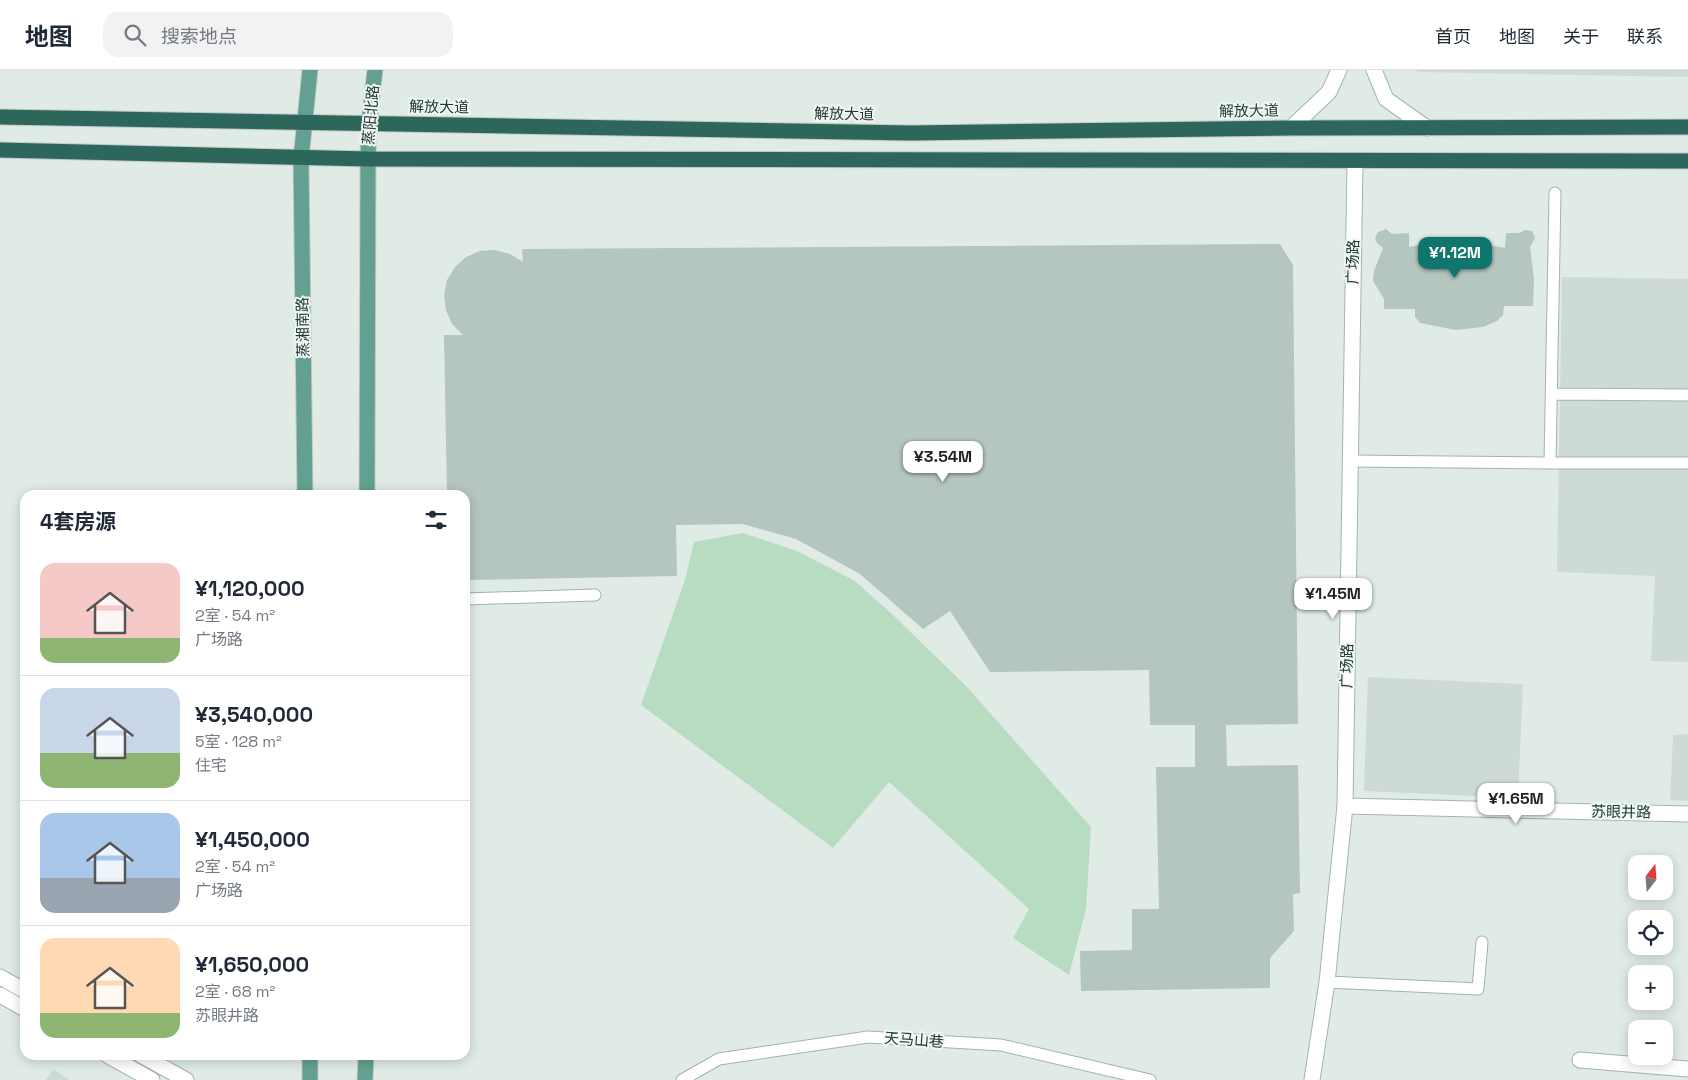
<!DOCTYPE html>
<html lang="zh">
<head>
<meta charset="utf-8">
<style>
  body { margin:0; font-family:"Space Grotesk","Noto Sans SC",sans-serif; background:#f2f2f3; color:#1f2937; height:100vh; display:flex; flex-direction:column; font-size:19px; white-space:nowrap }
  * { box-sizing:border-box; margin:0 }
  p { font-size:16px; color:#747a83 }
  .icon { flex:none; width:28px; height:28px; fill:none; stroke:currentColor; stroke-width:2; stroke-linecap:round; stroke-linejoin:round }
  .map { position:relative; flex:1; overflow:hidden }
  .panel { position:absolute; left:20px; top:420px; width:450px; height:570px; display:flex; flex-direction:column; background:#fff; border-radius:15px; box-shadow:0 2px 12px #0003 }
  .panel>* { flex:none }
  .needle { width:32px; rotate:17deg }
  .controls { position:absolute; left:1628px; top:785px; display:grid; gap:10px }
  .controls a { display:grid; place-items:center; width:45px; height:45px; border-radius:10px; background:#fff; box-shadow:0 2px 12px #0003; font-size:25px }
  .price { position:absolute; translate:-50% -42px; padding:0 11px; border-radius:10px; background:#fff; color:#222; font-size:16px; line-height:32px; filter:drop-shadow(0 1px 2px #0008) }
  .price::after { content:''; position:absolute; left:50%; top:30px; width:15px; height:11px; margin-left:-8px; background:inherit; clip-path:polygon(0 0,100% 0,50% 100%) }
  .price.current { background:#0f766e; color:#fff }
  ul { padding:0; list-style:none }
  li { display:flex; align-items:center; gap:15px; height:125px; padding:0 20px }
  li+li { border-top:1px solid #e0e1e3 }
  li span { display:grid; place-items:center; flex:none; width:140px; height:100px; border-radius:15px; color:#555 }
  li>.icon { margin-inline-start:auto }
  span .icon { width:60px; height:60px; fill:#fffc; stroke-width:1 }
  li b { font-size:21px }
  h2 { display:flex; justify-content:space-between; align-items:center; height:60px; padding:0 20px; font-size:21px }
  header { display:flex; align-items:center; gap:30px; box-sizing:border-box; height:70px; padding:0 25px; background:#fff; border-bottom:1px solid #e0e1e3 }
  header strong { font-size:24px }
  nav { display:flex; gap:28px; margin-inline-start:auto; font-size:18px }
  .search { width:350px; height:45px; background:#f2f2f3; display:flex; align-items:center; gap:12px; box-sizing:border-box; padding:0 18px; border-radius:15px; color:#747a83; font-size:19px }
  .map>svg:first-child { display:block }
  .built { fill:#cedad5 }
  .green { fill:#b8dcc2 }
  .building { fill:#b5c5bf }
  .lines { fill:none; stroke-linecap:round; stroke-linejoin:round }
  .lane-casing { stroke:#a3b3ad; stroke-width:13 }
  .street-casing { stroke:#a3b3ad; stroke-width:17 }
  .secondary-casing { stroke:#9fb6ae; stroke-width:17 }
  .primary-casing { stroke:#c1c8c6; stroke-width:17 }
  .highway-casing { stroke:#c1c8c6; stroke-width:17 }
  .lane { stroke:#fff; stroke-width:11 }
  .street { stroke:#fff; stroke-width:15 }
  .secondary { stroke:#fff; stroke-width:15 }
  .primary { stroke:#64a091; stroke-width:15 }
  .highway { stroke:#2d665b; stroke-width:15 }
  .labels { text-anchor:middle; stroke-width:4; stroke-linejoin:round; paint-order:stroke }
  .street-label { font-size:15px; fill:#213b34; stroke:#f0f7f4 }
</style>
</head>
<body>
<header>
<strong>地图</strong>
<div class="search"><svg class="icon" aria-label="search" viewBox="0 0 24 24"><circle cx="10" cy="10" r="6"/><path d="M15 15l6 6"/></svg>搜索地点</div>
<nav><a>首页</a><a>地图</a><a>关于</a><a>联系</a></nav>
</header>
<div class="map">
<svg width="1688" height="1010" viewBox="0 0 1688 1010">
  <rect width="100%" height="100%" fill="#e0ebe6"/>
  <path class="built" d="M1416,0h272v7l-270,-5z
    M1562,207l126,2v383l-37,-1 4,-85 -98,-4z
    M1368,607l155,7 -5,114 -154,-7z
    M1688,664v67l-18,-1 3,-65z
    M53,999l17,11h-24z"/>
  <path class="green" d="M743,463l54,18 58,30 38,34 74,72 124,140 -5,82 -17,66 -56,-37 16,-29 -140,-127 -56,66 -192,-143 44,-125 9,-38z"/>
  <path class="building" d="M1386,159l6,5 17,-1v14l36,-7 23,1 37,7 1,-15h13l6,-3 7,1 3,7 -5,9 4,32 -1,27h-29l-1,9 -6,6 -14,6 -27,3 -36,-7 -5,-6v-8h-31v-10l-11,-18 1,-10 9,-23 -6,-5 -2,-5 3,-6z
    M1280,174l13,21 5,459 -72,1 1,41 71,-1 2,128 -7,1 1,37 -24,27v30l-189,3 -1,-40 52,-1v-41h27l-3,-142h39v-42h-45l-1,-55 -159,2 -40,-61 -27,18 -63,-55 -64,-35 -53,-15 -67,1 1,51 -212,4v-85h-18l-3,-160h19l-11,-11 -6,-14 -2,-15 3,-15 8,-13 11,-10 14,-6 15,-1 15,4 13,8 -1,-13z"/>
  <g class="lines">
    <defs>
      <path id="lane" d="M1555,123l-5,270h138
        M1553,324l135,1
        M1350,391l200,2
        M465,529l130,-4
        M1327,912l151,7 4,-47
        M682,1010l37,-21 149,-22 133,8 149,35"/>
      <path id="street" d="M1345,736l343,8
        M1580,990l108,9"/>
      <path id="secondary" d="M1374,0l12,29 41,29
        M1291,58l38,-36 10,-22
        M0,907l25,14
        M0,925l25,14
        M107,985l45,25
        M141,985l45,25
        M1312,1010l15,-98 18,-176 10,-645"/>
      <path id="primary" d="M305,425l-4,-336 9,-89
        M367,425l1,-336 1,-36 6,-53
        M310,985v25
        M365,1010l1,-25"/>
      <path id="highway" d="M0,47l911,16 380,-5 397,-1
        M0,80l368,9 1320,2"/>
    </defs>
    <use href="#lane" class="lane-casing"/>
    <use href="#street" class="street-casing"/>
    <use href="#secondary" class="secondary-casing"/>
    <use href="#primary" class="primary-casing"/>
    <use href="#highway" class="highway-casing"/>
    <use href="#lane" class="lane"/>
    <use href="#street" class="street"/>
    <use href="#secondary" class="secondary"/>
    <use href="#primary" class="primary"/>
    <use href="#highway" class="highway"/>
  </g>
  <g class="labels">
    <g class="street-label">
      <text transform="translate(439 37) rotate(1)" y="5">解放大道</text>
      <text transform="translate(1249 41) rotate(-1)" y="5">解放大道</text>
      <text transform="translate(844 44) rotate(1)" y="5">解放大道</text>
      <text transform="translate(371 45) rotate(-85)" y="5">蒸阳北路</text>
      <text transform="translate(1353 192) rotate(-89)" y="5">广场路</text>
      <text transform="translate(303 257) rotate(-91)" y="5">蒸湘南路</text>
      <text transform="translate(1347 596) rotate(-89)" y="5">广场路</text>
      <text transform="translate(1621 742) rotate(1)" y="5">苏眼井路</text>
      <text transform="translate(914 970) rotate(4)" y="5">天马山巷</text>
    </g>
  </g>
</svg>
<div class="controls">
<a><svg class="needle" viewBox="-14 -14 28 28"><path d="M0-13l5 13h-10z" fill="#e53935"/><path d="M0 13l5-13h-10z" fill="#747a83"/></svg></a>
<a><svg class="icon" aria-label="locate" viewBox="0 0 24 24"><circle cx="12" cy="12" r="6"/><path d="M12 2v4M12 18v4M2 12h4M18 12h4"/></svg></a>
<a>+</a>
<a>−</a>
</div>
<b class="price current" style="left:1455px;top:209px">¥1.12M</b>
<b class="price" style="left:943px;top:413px">¥3.54M</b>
<b class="price" style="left:1333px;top:550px">¥1.45M</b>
<b class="price" style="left:1516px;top:755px">¥1.65M</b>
<section class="panel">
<h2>4套房源<svg class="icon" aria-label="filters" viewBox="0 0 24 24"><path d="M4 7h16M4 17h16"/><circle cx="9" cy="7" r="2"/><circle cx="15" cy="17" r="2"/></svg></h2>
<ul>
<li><span style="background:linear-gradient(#f6c9c9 75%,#8fb573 0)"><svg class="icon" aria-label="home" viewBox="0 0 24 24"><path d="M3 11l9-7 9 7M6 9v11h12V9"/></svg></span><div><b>¥1,120,000</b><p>2室 · 54 m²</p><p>广场路</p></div></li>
<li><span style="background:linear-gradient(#c9d6e8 65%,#8fb573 0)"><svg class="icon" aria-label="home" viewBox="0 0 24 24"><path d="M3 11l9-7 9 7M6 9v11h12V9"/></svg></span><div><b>¥3,540,000</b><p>5室 · 128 m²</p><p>住宅</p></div></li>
<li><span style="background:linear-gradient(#a9c7e8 65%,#9aa5b1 0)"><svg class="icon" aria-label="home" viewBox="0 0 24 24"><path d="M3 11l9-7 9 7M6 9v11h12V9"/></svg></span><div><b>¥1,450,000</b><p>2室 · 54 m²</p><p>广场路</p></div></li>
<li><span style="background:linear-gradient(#ffd9b3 75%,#8fb573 0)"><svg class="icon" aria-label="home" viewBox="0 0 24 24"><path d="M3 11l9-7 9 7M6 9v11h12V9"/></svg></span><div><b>¥1,650,000</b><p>2室 · 68 m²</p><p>苏眼井路</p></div></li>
</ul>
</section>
</div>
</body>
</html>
